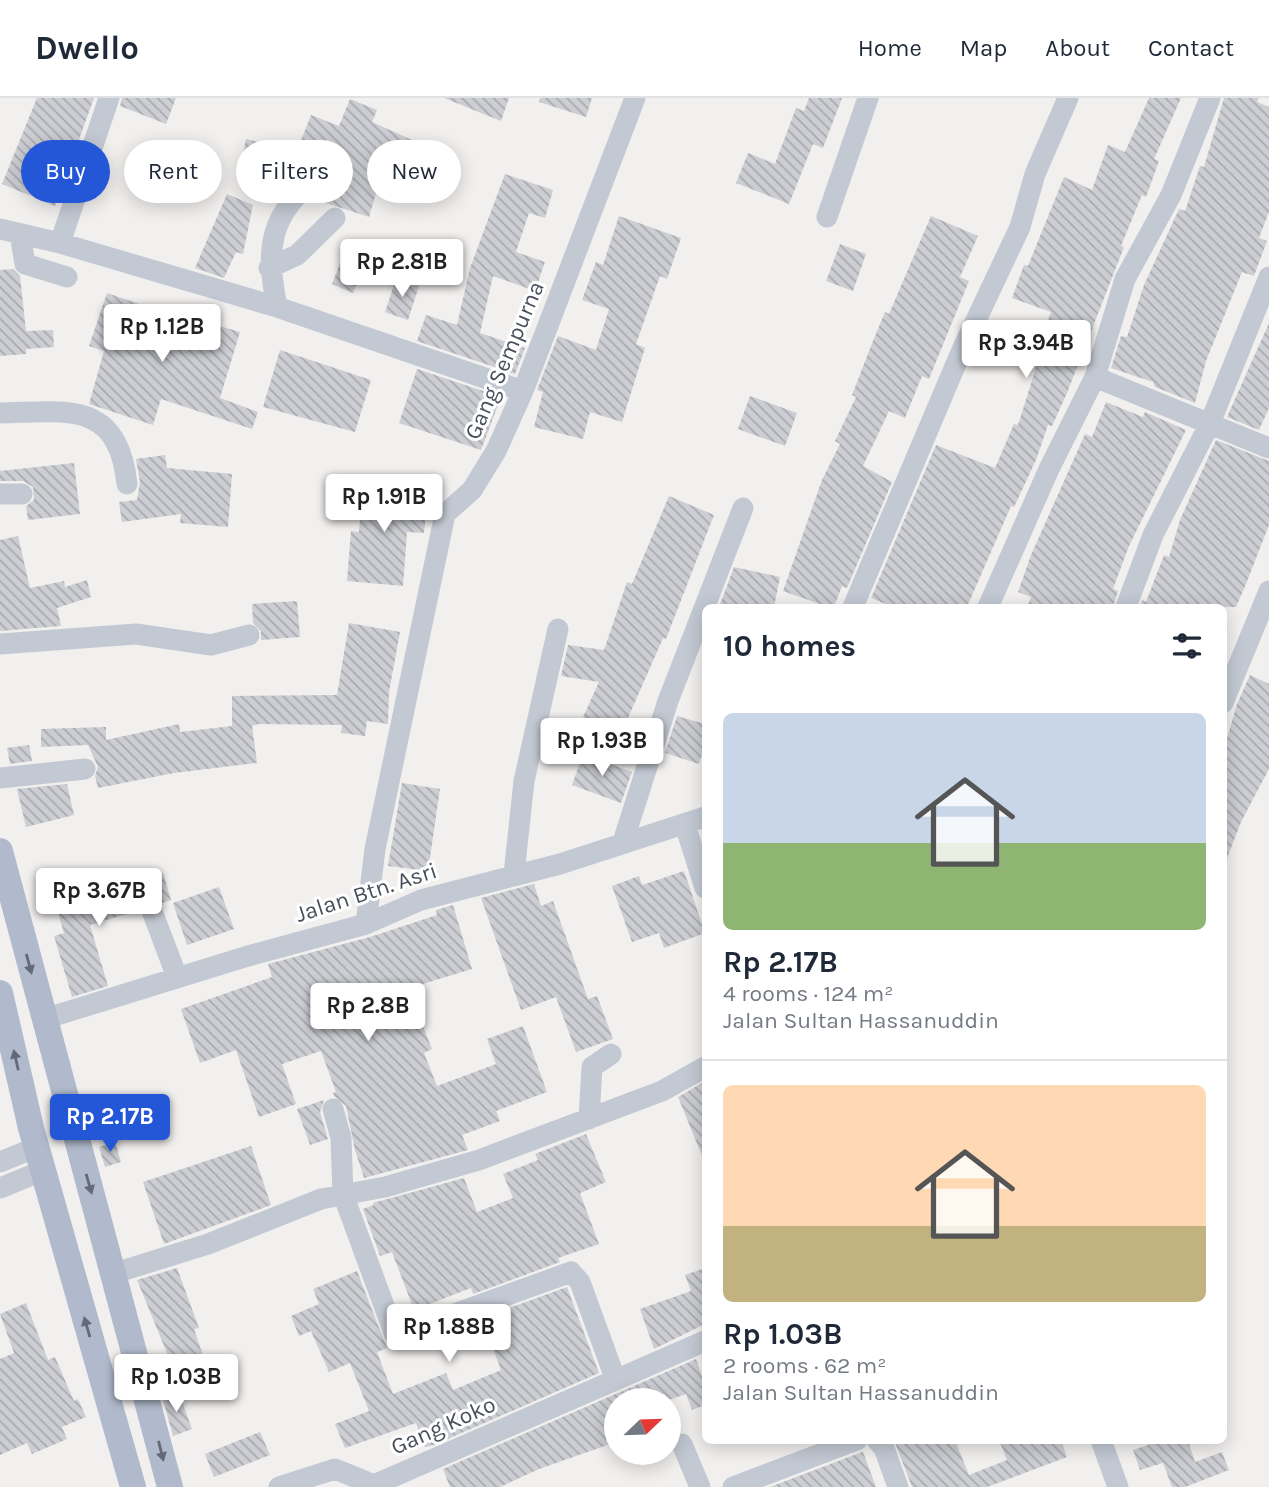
<!DOCTYPE html>
<html lang="en">
<head>
<meta charset="utf-8">
<style>
  body { margin:0; font-family:Karla,sans-serif; background:#f2f2f3; color:#1f2937; height:100vh; display:flex; flex-direction:column; font-size:26px; white-space:nowrap }
  * { box-sizing:border-box; margin:0 }
  p { font-size:23px; color:#747a83 }
  .icon { flex:none; width:38px; height:38px; fill:none; stroke:currentColor; stroke-width:2; stroke-linecap:round; stroke-linejoin:round }
  .map { position:relative; flex:1; overflow:hidden }
  .panel { position:absolute; left:702px; top:506px; width:525px; height:840px; display:flex; flex-direction:column; background:#fff; border-radius:10px; box-shadow:0 4px 18px #0003 }
  .panel>* { flex:none }
  .guide { position:absolute; left:21px; top:42px; width:576px; height:63px; display:flex; gap:14px }
  .needle { width:46px; rotate:67deg }
  .tools { position:absolute; left:604px; top:1290px; display:grid; gap:14px }
  .tools a { display:grid; place-items:center; width:77px; height:77px; border-radius:50%; background:#fff; box-shadow:0 4px 18px #0003; font-size:35px }
  .price { position:absolute; translate:-50% -60px; padding:0 16px; border-radius:7px; background:#fff; color:#222; font-size:23px; line-height:46px; filter:drop-shadow(0 2px 4px #0008) }
  .price::after { content:''; position:absolute; left:50%; top:42px; width:21px; height:16px; margin-left:-10px; background:inherit; clip-path:polygon(0 0,100% 0,50% 100%) }
  .price.current { background:#2357d8; color:#fff }
  ul { padding:0; list-style:none }
  li { display:grid; align-content:center; gap:14px; height:371px; padding:0 21px }
  li+li { border-top:2px solid #e0e1e3 }
  li span { display:grid; place-items:center; height:217px; border-radius:10px; color:#555 }
  li>.icon { margin-inline-start:auto }
  span .icon { width:126px; height:126px; fill:#fffc; stroke-width:1 }
  li b { font-size:30px }
  h2 { display:flex; justify-content:space-between; align-items:center; height:84px; padding:0 21px; font-size:30px }
  .pill { padding:0 24px; border-radius:32px; background:#fff; box-shadow:0 4px 18px #0003; font-size:24px; line-height:63px }
  .pill.current { background:#2357d8; color:#fff }
  header { display:flex; align-items:center; gap:42px; box-sizing:border-box; height:98px; padding:0 35px; background:#fff; border-bottom:2px solid #e0e1e3 }
  header strong { font-size:33px }
  nav { display:flex; gap:38px; margin-inline-start:auto; font-size:24px }
  .map>svg:first-child { display:block }
  .building { fill:url(#building-back-hatch) }
  .lines { fill:none; stroke-linecap:round; stroke-linejoin:round }
  .minor { stroke:#c3c9d3; stroke-width:21 }
  .major { stroke:#b0bacc; stroke-width:26 }
  .oneway { fill:#626a78 }
  .labels { text-anchor:middle; stroke-width:6; stroke-linejoin:round; paint-order:stroke }
  .street-label { font-size:23px; fill:#484f5c; stroke:#fff }
</style>
</head>
<body>
<header>
<strong>Dwello</strong>
<nav><a>Home</a><a>Map</a><a>About</a><a>Contact</a></nav>
</header>
<div class="map">
<svg width="1269" height="1389" viewBox="0 0 1269 1389">
  <defs>
    <pattern id="building-back-hatch" width="6" height="6" patternUnits="userSpaceOnUse" patternTransform="scale(1.75)"><rect width="6" height="6" fill="#ccced3"/><path d="M-1 5l2 2M0 0l6 6M5-1l2 2" fill="none" stroke="#a8aaae"/></pattern>
  </defs>
  <rect width="100%" height="100%" fill="#f2f0ef"/>
  <path class="building" d="M37,0h57l-39,108 -53,-22z
    M122,0h54l-10,26 -46,-18z
    M444,0h65l-8,23z
    M540,0h52l-6,19 -47,-15z
    M809,0h33l-19,50 -10,-4 -24,60 -53,-21 12,-30 27,11 21,-56 8,3z
    M1149,0h32l-27,61 5,2 -13,36 -4,-2 -21,51 3,1 -57,146 -15,33 -4,-1 -12,35 -22,47 -3,-1 -44,101h-74l-22,-9 65,-153 59,23 19,-44 4,1 22,-70 -4,-1 15,-42 -39,-14 12,-33 4,1 36,-89 28,13 16,-45 17,7z
    M1224,0h35l-2,4 12,5v105l-10,26 8,3 -13,35 -12,-4 -36,89 -11,42 -40,-16 -2,-5 -42,-14 10,-32 6,1 17,-52 35,-76 6,2 15,-45 4,1z
    M350,1l27,11 -5,12 49,22 -17,39 -22,-10 -13,44 -43,-14 13,-45 -39,-15 11,-28 28,11z
    M246,41l21,5 -6,29 -21,-5z
    M505,76l48,16 -8,28 -16,-5 -13,39 29,10 -10,29 -42,-15 -13,57 45,15 -10,26 -98,-33 9,-26 31,10 13,-57z
    M227,96l26,11 -10,49 -7,-2 -12,26 -29,-10z
    M619,118l62,22 -14,41 -7,-3 -24,68 9,4 -23,74 -32,-10 -7,27 -49,-12 9,-35 -6,-2 21,-54 38,14 13,-41 -27,-9 14,-38 7,3z
    M931,118l47,20 -18,41 9,4 -40,98 -7,-3 -17,42 -16,-7 -26,55 29,16 -45,106 -5,-2 -8,21h-6l-45,-16 39,-111 18,-36 -5,-3 21,-44 -4,-2 21,-54 12,-29 4,2z
    M840,146l26,10 -13,37 -27,-10z
    M347,148l21,8 -15,39 -21,-9z
    M391,161l17,6 -6,16 -17,-6z
    M13,171l7,7 6,55 27,-1 1,17 -28,2v5l-26,2v-86z
    M396,181l23,7 -11,34 -23,-8z
    M107,195l88,30 1,-4 44,13 -20,66 38,14 -6,17 -91,-30 -8,26 -64,-21 15,-53 -15,-5z
    M1269,225v85l-10,22 -32,-13z
    M280,252l91,30 -16,52 -92,-25z
    M417,271l84,28 -20,53 -82,-27z
    M750,298l47,17 -12,33 -47,-17z
    M1106,304l37,15 2,-5 41,18 -57,116 -16,43 5,2 -5,16h-86l4,-10 -13,-5 13,-37 54,-121 7,3z
    M1216,342l53,21v64l-23,59 -10,23h-96l2,-7 4,2 18,-47 5,2 11,-37z
    M165,357l2,13 65,6 -4,53 -48,-4 1,-9 -59,8 -3,-20 18,-2 3,-18 -4,-23z
    M74,365l6,51 -52,6 -2,-14 8,-6 -1,-13 -10,-6h-23v-10z
    M371,379l31,2 -1,20 26,2 -3,32 -17,-1 -4,54 -56,-5 4,-50 8,1 3,-36h8z
    M669,398l45,19 -48,124 -3,-1 -42,96 -38,-17 16,-35 -38,-6 7,-31 36,5 23,-68 5,2z
    M18,438l12,52 34,-7 1,6 22,-7 4,17 -34,11 4,18 -61,5v-91z
    M734,469l46,10 -6,30h-55z
    M297,503l3,36 -39,3v-9l-8,-8 -1,-19z
    M349,525l51,9 -11,60 -1,32 -21,-3 -2,15 -24,-3 1,-8 -83,-1 -7,2 5,37 -83,10 -76,15 -3,-12 3,-9 -10,-22 -47,2v-18l65,-2v13l73,-16 1,8 52,-6v-30l105,-1z
    M1250,577l19,9v85l-28,53 -17,44 -1,-114 14,-48z
    M677,618l28,8v21l-6,19 -34,-11z
    M29,647l3,16 -22,3 -3,-16z
    M583,656l49,18 -11,31 -49,-18z
    M402,685l38,6 -12,82 -40,-5z
    M67,686l7,31 -48,12 -9,-38z
    M684,773l21,62 -41,15 -5,-15 -27,9 -20,-56 27,-10 3,9z
    M163,775l8,27 -9,3 -14,-4 -9,11 -49,15 18,61 -36,11 -18,-61 10,-3 -8,-27z
    M534,786l7,22 12,-5 35,98 9,-3 16,43 -37,13 -20,-55 -35,13 -40,-112z
    M219,789l15,42 -47,16 -14,-42z
    M453,807l19,64 -56,17 8,28 -5,2 13,33 -8,4 13,33 59,-22 -9,-25 36,-13 24,66 -51,19 4,10 -38,14 6,15 -104,28 -9,-28 -9,-44 -12,-10 -1,-3 3,-1 -15,-41 -39,13 14,40 -37,13 -23,-67 -36,13 -19,-54 91,-32 -4,-13 102,-27 67,-22 -1,-5z
    M702,985l3,7v73l-27,-66z
    M324,1002l-4,12 8,27 -18,6 -13,-36z
    M586,1036l20,48 -26,11 19,51 -41,14 2,4 -87,32 -2,-6 -57,22 -22,-58 -12,4 -17,-47 11,-4 -1,-2 91,-25 13,34 36,-14 -10,-24 35,-14 -3,-6z
    M115,1044l6,20 -16,5 -6,-20z
    M251,1048l20,59 -107,39 -21,-62z
    M177,1170l22,60 -5,1 14,41 -30,10 -41,-100z
    M705,1170v56l-51,25 -14,-40 51,-18 -6,-16z
    M357,1173l30,77 -10,4 16,42 53,-21 7,17 48,-20 -19,-52 85,-31 32,86 -165,72 -9,2 -9,-24 -71,25 -10,-24 34,-13 -19,-48 -21,9 -18,-41 -12,5 -8,-20 28,-12 -6,-15z
    M26,1205l22,57 7,-3 19,44 4,-2 8,18 -24,10 5,12 -35,15 -5,-11 -27,12v-96l14,-6 -14,-39z
    M696,1261l9,26v20l-13,5 -6,-16 -17,6h-53v42l-77,27 -39,18h-50l-7,-18z
    M178,1293l14,38 -19,7 -11,-40z
    M260,1334l10,23 -56,22 -9,-23z
    M894,1342h61l14,35 38,-15 -8,-20h62l6,17 -80,30h-75z
    M1162,1342h26l7,22 27,-10 7,18 -44,17h-13l-9,-24 -23,7 -7,-20z
    M863,1354l13,35h-106l92,-35z"/>
  <g class="lines">
    <path class="minor" d="M827,119l41,-119
      M0,131l60,14 217,64 246,84
      M20,136l5,30 42,13
      M60,145l49,-145
      M269,170l28,-13 38,-37
      M277,209c-12,-59 -8,-94 43,-132
      M1095,279l174,71
      M0,315c66,-1 118,-14 127,71
      M0,396h22
      M853,509l108,-255 59,-125 15,-53 33,-76
      M988,509l61,-138 46,-92 30,-98 46,-84 39,-97
      M1126,509l27,-72 57,-112 59,-146
      M0,546l136,-10 75,11 38,-10
      M1223,605l46,-112
      M0,680l85,-9
      M685,727l20,63
      M623,744l45,-141 75,-193
      M514,776l10,-93 34,-152
      M152,813l25,66
      M366,826l9,-75 70,-335 27,-24 24,-39 27,-60 112,-293
      M44,921l204,-63 118,-32 55,-24 139,-36 145,-47
      M333,1011l8,29 2,56 51,139h8l169,-61 9,10 35,96
      M589,1021l3,-52 19,-13
      M0,1064l37,-15
      M0,1090l44,-18
      M115,1175l93,-29 113,-45 64,-12 94,-27 183,-69 43,-24
      M877,1342l7,8 14,39
      M1101,1342l17,47
      M682,1346l18,43
      M279,1389l56,-18 39,16 331,-144
      M733,1389l124,-47"/>
    <path class="major" d="M0,753l170,636
      M0,895l31,135 102,359"/>
  </g>
  <defs><path id="oneway-solid" d="M-6-.8H1V-3.2L6.5 0L1 3.2V.8H-6Z" transform="scale(1.75)"/></defs>
  <g class="oneway">
    <use href="#oneway-solid" transform="translate(29 866) rotate(75)"/>
    <use href="#oneway-solid" transform="translate(16 962) rotate(-103)"/>
    <use href="#oneway-solid" transform="translate(89 1086) rotate(74)"/>
    <use href="#oneway-solid" transform="translate(87 1229) rotate(-106)"/>
    <use href="#oneway-solid" transform="translate(161 1353) rotate(76)"/>
  </g>
  <g class="labels">
    <g class="street-label">
      <text transform="translate(504 262) rotate(-67)" y="8">Gang Sempurna</text>
      <text transform="translate(366 794) rotate(-18)" y="8">Jalan Btn. Asri</text>
      <text transform="translate(443 1327) rotate(-24)" y="8">Gang Koko</text>
    </g>
  </g>
</svg>
<div class="tools">
<a><svg class="needle" viewBox="-14 -14 28 28"><path d="M0-13l5 13h-10z" fill="#e53935"/><path d="M0 13l5-13h-10z" fill="#747a83"/></svg></a>
</div>
<b class="price" style="left:402px;top:201px">Rp 2.81B</b>
<b class="price" style="left:162px;top:266px">Rp 1.12B</b>
<b class="price" style="left:1026px;top:282px">Rp 3.94B</b>
<b class="price" style="left:384px;top:436px">Rp 1.91B</b>
<b class="price" style="left:602px;top:680px">Rp 1.93B</b>
<b class="price" style="left:99px;top:830px">Rp 3.67B</b>
<b class="price" style="left:368px;top:945px">Rp 2.8B</b>
<b class="price current" style="left:110px;top:1056px">Rp 2.17B</b>
<b class="price" style="left:449px;top:1266px">Rp 1.88B</b>
<b class="price" style="left:176px;top:1316px">Rp 1.03B</b>
<div class="guide">
<a class="pill current">Buy</a>
<a class="pill">Rent</a>
<a class="pill">Filters</a>
<a class="pill">New</a>
</div>
<section class="panel">
<h2>10 homes<svg class="icon" aria-label="filters" viewBox="0 0 24 24"><path d="M4 7h16M4 17h16"/><circle cx="9" cy="7" r="2"/><circle cx="15" cy="17" r="2"/></svg></h2>
<ul>
<li><span style="background:linear-gradient(#c9d6e8 60%,#8fb573 0)"><svg class="icon" aria-label="home" viewBox="0 0 24 24"><path d="M3 11l9-7 9 7M6 9v11h12V9"/></svg></span><div><b>Rp 2.17B</b><p>4 rooms · 124 m²</p><p>Jalan Sultan Hassanuddin</p></div></li>
<li><span style="background:linear-gradient(#ffd9b3 65%,#c2b280 0)"><svg class="icon" aria-label="home" viewBox="0 0 24 24"><path d="M3 11l9-7 9 7M6 9v11h12V9"/></svg></span><div><b>Rp 1.03B</b><p>2 rooms · 62 m²</p><p>Jalan Sultan Hassanuddin</p></div></li>
</ul>
</section>
</div>
</body>
</html>
